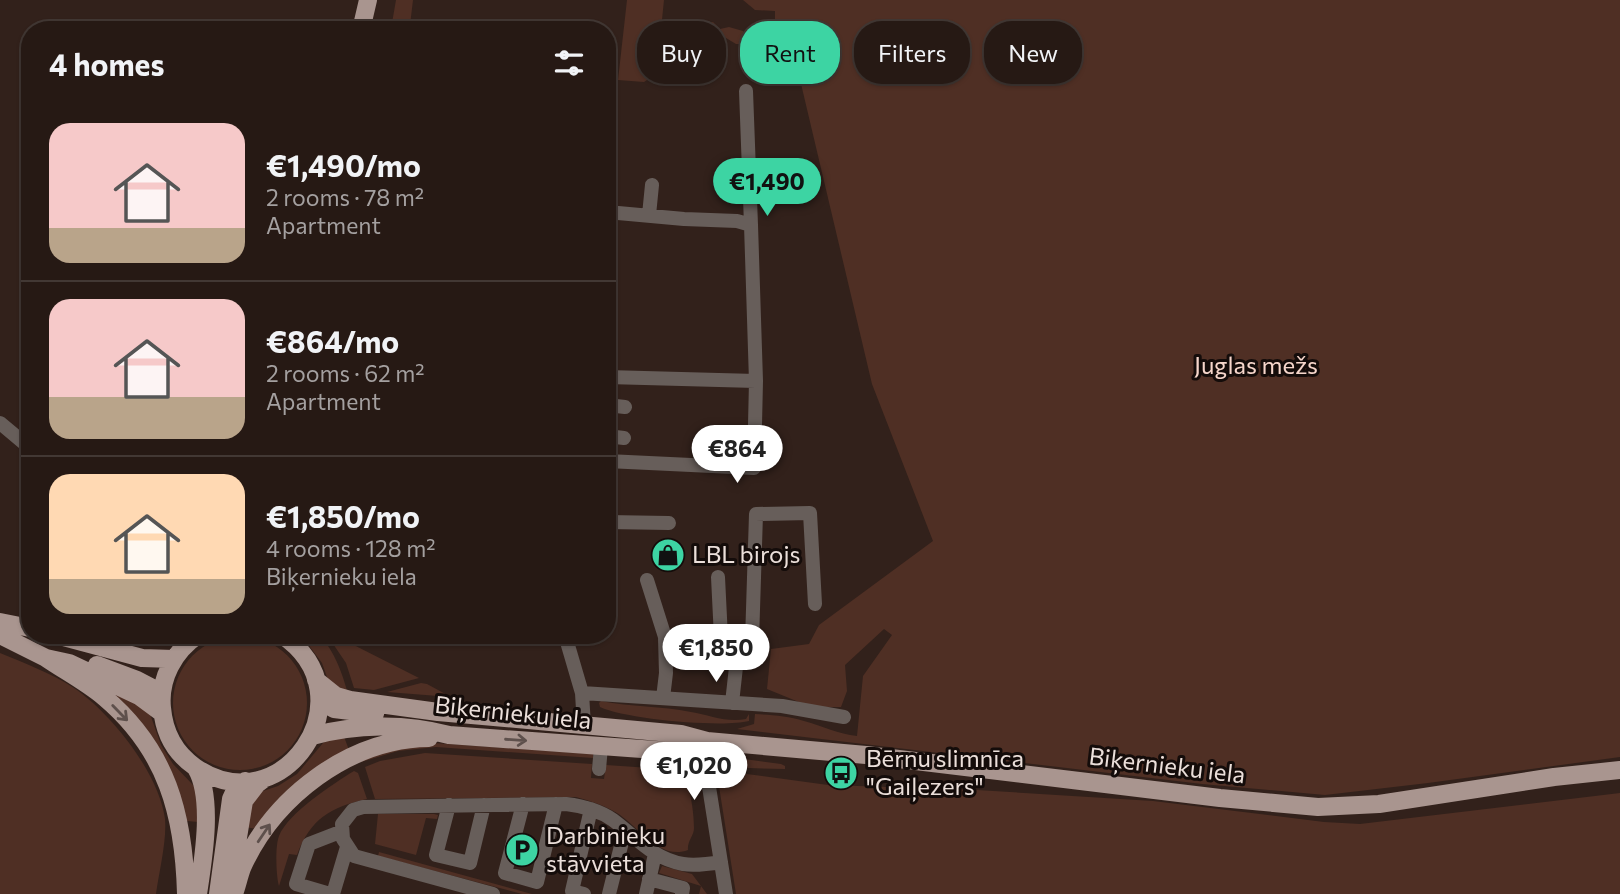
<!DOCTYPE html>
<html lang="en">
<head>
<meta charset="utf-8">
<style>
  body { margin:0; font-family:Commissioner,sans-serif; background:#322622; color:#f1f3f6; height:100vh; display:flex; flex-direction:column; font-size:26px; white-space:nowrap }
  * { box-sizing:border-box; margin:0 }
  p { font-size:23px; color:#a4a0a0 }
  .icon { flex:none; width:38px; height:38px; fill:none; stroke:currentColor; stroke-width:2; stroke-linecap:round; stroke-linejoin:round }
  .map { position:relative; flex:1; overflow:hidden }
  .sheet { position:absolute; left:21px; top:21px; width:595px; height:623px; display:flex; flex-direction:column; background:#261914; border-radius:28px; box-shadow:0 2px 5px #0004,0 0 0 2px #423834 }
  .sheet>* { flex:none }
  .hud { position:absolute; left:637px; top:21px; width:665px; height:63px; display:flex; gap:14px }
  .price { position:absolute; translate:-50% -60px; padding:0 16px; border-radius:24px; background:#fff; color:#222; font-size:23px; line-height:46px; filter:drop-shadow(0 2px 4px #0008) }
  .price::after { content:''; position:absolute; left:50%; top:42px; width:21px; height:16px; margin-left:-10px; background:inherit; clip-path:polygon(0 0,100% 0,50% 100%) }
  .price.current { background:#3dd4a3; color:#111 }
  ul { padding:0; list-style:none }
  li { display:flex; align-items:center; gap:21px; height:175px; padding:0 28px }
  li+li { border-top:2px solid #423834 }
  li span { display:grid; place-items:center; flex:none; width:196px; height:140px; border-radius:21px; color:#555 }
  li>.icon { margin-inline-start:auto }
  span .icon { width:84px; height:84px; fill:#fffc; stroke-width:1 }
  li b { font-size:30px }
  h2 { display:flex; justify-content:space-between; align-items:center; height:84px; padding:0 28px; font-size:30px }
  .pill { padding:0 24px; border-radius:28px; background:#261914; box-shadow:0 2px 5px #0004,0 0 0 2px #423834; font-size:24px; line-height:63px }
  .pill.current { background:#3dd4a3; color:#111 }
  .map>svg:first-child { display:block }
  .green { fill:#4f2f24 }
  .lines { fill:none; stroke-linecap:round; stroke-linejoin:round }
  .minor { stroke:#675e5a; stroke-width:14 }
  .major { stroke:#a9958f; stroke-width:18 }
  .oneway { stroke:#5e504c }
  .labels { text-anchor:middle; stroke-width:6; stroke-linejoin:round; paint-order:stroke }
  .park-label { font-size:24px; fill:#f6d6cb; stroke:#140c0a }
  .poi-label { font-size:24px; fill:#ebdfda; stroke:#140c0a; text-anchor:start }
  .street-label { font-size:24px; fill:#ebdfda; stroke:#140c0a }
</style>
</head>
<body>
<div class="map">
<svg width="1620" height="894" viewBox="0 0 1620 894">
  <rect width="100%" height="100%" fill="#32211b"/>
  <path class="green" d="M396,0h17l-3,25 -18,-2z
    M627,0h37l-6,59h-6l-2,19 -6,4 -26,-2z
    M743,0h877v757l-192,26 -103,12 -123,-11 -465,-55 17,-5 1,-10c17,1 33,2 49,7 19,5 34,13 53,15l6,-60 29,-41 -8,-6 -39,36 2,26 -6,16h-30l-44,-18 4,-40 38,-5 10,-19 114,-84 -61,-157 -83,-351 -14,-5v-17l-20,-1z
    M713,22l7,7 9,-2 14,4 10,18v7l-10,2 -1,-14h-6l-15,-9 -8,4 -4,6 -5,-12 3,-9z
    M301,635h19c15,18 22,37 28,59l-20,-14 -6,-17z
    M327,635h7l85,43 -45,12 -20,-2 -8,-25z
    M173 703a67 67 0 1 1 134 0a67 67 0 1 1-134 0Z
    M0,653c24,10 51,20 74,35 37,25 85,85 91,131 2,21 -6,53 -9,75h-156z
    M421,683l6,1 24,13 -64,-5z
    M112,688l37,23 12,34 12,19 21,22 3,8 1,28 -11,-1 -77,-129z
    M601,701c30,6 60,5 90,11 18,3 36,11 55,7l3,-5v7c-27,7 -124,-2 -149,-14l-1,-4z
    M343,734l6,16 -92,79 -13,-2 2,-15 14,-20 18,-6 19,-12 26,-31 11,-7z
    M434,743l159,11v4l-157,-11 -38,4 -37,11 14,-9z
    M425,753l167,11 -1,14 13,1 2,-14 74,5c10,13 14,41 14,58 0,8 -7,13 -6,22 -28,11 -50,-24 -71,-37 -13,-8 -27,-12 -41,-16l-201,2 -10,-32 15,-6z
    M737,758l44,6 4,2v3l-37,-1 -9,-5z
    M354,771l4,2 9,26c-36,8 -57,20 -70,56l-8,-1 -10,32c-3,-10 -4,-40 0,-50 9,-23 54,-52 75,-65z
    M718,772l21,1 89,12 149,5 176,11 171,21 36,2 260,-31v101h-884l-18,-114z
    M378,814h56l4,1 -1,4 -11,-1 -10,37 -41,-11z
    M379,852l153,42h-10l-144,-38z
    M662,866l30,8 15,20h-8l2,-8 -42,-13z"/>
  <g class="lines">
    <path class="minor" d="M746,91l5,134
      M607,212l77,7 53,2 14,4 5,156 -2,87 -147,-7
      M649,215l3,-30
      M607,377l149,4
      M607,405l18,2
      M0,423l30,25
      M607,436l17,2
      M607,522l62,1
      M718,577l3,61 18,2
      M647,580l18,57 1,36 -3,25
      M689,633l32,5
      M565,635l17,58 2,33
      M582,693l200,13 62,11
      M732,703l7,-63 13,1 4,-127 54,-1 5,91
      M707,741l-1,27 20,126
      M599,769l2,-22
      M523,804l-18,69 32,9 19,-78
      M449,805l-13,50 34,8 14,-58
      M649,879l34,9 -1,6
      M330,894l-34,-10 13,-40 31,-12
      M333,894l14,-47
      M493,894l-139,-38 -11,-17 -1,-15 11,-14 10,-3 203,-3c17,2 33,6 47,16 23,17 40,39 70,44 12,2 26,0 38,-2
      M584,894l-12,-3 19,-82
      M609,894l16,-64
      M646,894l9,-40"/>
    <path class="major" d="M361,30l7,-30
      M0,622l30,6
      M0,635l46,23 23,5 70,33 23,17
      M56,635l86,23 32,1
      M198,635c-24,16 -39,44 -36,73 2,24 13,45 33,59 87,60 177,-71 87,-132
      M46,658c19,13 40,24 58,39 63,53 80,118 82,197
      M97,665l40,15 25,13
      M316,680l20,16 14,4 88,12 243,22 26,7 159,14 354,43 98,9 61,-3 175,-27 66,-7
      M320,701l14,8 41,5
      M312,736c44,-12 93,-13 137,-1l234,17 24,-11
      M196,768c18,30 7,93 2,126
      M231,880l13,-79 13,-17 8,-6
      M218,894l13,-95 5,-11 9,-7
      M234,894c3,-8 5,-18 8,-26 32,-71 107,-129 187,-130"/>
  </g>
  <defs><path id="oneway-shaft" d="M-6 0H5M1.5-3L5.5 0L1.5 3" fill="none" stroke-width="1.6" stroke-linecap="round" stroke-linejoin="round" transform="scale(1.75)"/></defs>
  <g class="oneway">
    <use href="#oneway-shaft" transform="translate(120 713) rotate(46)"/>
    <use href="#oneway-shaft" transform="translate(516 740) rotate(4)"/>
    <use href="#oneway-shaft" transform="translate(264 833) rotate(-56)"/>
  </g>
  <defs>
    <symbol id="shop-disc" viewBox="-11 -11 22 22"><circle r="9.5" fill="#3dd4a3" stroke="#140c0a"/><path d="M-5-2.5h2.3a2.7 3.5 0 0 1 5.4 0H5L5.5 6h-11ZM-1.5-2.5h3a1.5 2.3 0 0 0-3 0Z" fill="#111"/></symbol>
    <symbol id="bus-disc" viewBox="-11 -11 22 22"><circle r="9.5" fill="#3dd4a3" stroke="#140c0a"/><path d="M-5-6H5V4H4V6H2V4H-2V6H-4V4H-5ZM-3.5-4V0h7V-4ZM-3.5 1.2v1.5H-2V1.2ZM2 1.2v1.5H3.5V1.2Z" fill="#111"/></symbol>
    <symbol id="parking-disc" viewBox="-11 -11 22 22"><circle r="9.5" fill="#3dd4a3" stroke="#140c0a"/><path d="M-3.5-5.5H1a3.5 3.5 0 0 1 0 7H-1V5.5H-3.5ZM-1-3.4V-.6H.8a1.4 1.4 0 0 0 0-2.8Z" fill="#111"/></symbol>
  </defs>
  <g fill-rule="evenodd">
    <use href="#shop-disc" x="649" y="536" width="38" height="38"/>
    <use href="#bus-disc" x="822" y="754" width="38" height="38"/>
    <use href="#parking-disc" x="503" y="831" width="38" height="38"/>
  </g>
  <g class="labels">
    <g class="park-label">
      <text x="1256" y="374">Juglas mežs</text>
    </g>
    <g class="poi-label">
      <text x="692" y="563">LBL birojs</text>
      <text x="866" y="767">Bērnu slimnīca<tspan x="866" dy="28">"Gaiļezers"</tspan></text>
      <text x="546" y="844">Darbinieku<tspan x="546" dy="28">stāvvieta</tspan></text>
    </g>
    <g class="street-label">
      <text transform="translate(513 713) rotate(6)" y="8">Biķernieku iela</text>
      <text transform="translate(1167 766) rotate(7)" y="8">Biķernieku iela</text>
    </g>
  </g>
</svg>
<b class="price current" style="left:767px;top:218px">€1,490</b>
<b class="price" style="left:737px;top:485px">€864</b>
<b class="price" style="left:716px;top:684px">€1,850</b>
<b class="price" style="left:694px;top:802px">€1,020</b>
<div class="hud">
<a class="pill">Buy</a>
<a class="pill current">Rent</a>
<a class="pill">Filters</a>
<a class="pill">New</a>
</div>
<section class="sheet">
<h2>4 homes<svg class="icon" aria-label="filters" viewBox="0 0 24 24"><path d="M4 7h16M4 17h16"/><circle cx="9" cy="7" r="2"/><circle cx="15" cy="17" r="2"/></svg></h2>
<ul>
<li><span style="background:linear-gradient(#f6c9c9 75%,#b9a48a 0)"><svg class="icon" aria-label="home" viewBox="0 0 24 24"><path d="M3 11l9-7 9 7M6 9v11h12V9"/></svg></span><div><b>€1,490/mo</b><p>2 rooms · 78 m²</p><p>Apartment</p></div></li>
<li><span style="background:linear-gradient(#f6c9c9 70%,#b9a48a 0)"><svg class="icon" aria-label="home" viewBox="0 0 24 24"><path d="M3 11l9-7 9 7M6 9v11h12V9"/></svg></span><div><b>€864/mo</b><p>2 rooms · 62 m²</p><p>Apartment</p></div></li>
<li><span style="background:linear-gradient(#ffd9b3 75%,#b9a48a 0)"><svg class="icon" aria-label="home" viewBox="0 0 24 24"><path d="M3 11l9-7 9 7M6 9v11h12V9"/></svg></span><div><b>€1,850/mo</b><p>4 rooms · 128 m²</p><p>Biķernieku iela</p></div></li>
</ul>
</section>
</div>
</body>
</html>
